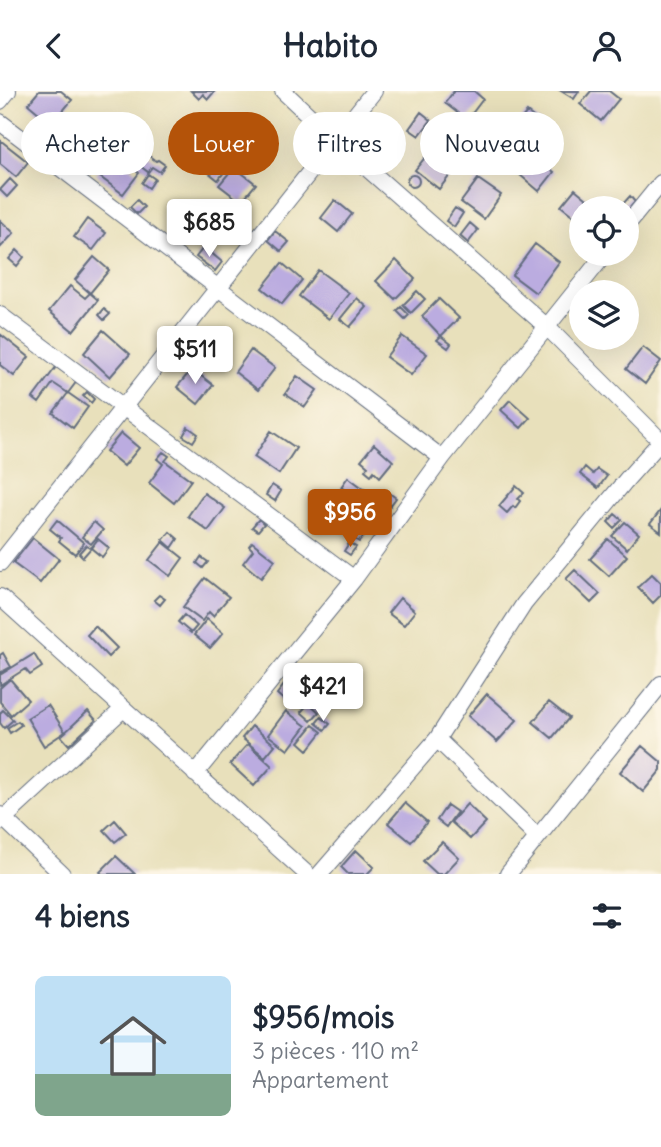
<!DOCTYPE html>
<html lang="fr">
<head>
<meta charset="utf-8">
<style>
  body { margin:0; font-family:Delius,sans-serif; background:#f2f2f3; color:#1f2937; height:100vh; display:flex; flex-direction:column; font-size:26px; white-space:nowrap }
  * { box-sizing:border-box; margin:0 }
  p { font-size:23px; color:#747a83 }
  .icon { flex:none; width:38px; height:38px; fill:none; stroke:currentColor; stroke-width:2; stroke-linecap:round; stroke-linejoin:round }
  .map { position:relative; height:783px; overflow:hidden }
  .details { display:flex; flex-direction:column; background:#fff; flex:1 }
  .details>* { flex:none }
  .top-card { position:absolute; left:21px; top:21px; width:620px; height:63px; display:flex; gap:14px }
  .tools { position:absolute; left:569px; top:105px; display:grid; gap:14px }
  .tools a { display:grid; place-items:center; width:70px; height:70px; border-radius:50%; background:#fff; box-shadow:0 7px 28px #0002; font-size:35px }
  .price { position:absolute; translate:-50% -60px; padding:0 16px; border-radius:7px; background:#fff; color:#222; font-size:23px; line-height:46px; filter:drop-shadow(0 2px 4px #0008) }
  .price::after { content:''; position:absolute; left:50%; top:42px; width:21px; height:16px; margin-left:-10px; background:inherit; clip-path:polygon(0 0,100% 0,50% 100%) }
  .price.selected { background:#b45309; color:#fff }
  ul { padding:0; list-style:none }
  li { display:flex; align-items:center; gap:21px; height:175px; padding:0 35px }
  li+li { border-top:2px solid #e0e1e3 }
  li span { display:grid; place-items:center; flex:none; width:196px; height:140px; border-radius:10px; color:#555 }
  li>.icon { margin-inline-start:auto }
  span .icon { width:84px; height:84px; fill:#fffc; stroke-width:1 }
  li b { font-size:30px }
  h2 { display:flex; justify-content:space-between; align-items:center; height:84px; padding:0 35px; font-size:30px }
  .chip { padding:0 24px; border-radius:32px; background:#fff; box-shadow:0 7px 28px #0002; font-size:24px; line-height:63px }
  .chip.selected { background:#b45309; color:#fff }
  header { display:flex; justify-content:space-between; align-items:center; height:91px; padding:0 35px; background:#fff; font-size:32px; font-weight:800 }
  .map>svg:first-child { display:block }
  .building { fill:#bbace0 }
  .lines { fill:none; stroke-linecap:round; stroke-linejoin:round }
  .minor-casing { stroke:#636d7f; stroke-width:18 }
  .minor { stroke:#fff; stroke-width:16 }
</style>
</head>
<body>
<header><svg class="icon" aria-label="back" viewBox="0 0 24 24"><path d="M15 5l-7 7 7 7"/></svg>Habito<svg class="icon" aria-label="person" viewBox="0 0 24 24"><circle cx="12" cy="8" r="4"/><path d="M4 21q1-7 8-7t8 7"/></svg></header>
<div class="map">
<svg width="661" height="783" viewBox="0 0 661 783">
  <rect width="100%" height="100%" fill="#fcf5e5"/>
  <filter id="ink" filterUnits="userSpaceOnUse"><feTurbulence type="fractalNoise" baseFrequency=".0143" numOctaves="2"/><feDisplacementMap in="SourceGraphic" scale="14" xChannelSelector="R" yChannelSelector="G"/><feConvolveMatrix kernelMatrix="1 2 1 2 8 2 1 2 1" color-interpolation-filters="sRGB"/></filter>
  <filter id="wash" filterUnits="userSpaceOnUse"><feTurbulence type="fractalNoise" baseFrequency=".00686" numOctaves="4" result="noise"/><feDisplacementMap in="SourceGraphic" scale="28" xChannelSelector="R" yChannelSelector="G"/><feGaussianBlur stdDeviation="1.57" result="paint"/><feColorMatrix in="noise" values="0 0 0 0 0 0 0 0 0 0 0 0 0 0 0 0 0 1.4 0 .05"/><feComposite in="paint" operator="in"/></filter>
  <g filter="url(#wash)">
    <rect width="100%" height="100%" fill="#e8e0bb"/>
    <g id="blocks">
      <path class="building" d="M39,0h22l11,9 -20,24 -24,-20z
        M191,0h24l-7,8 -5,-5 -4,5z
        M454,0h20l9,8 -16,21 -22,-17z
        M561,0h18l-5,8z
        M591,0h18l10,8 -18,22 -21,-17z
        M421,21l10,8 -12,16 -10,-7z
        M527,21l24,19 -22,26 -23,-20z
        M440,31l25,18 -7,10 -24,-18z
        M123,46l33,24 2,-1 7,5 -5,7 -8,-5 -4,5 -25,-19 -2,3 -8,-5z
        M0,49l28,22 -12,15 -16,-13z
        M439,49l24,19 -24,30 -24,-19z
        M474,52l5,5 -5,6 -5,-5z
        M217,60l15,11 -14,18 -15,-12z
        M112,62l27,20 -16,21 -27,-20z
        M535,66l19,15 -15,19 -19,-16z
        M234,76l22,17 -15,18 -22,-17z
        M148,83l7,5 -6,9 -7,-5z
        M407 90a6 6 0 1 1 12 0a6 6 0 1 1-12 0Z
        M10,88l7,7 -10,11 -7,-7z
        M478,88l23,16 -17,24 -23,-17z
        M575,98l23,19h-17v14l-20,-16z
        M630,105l5,6 -9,10v-4l-5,-2z
        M137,109l7,7 -7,7 -7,-7z
        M335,109l17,14 -14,18 -17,-14z
        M455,117l8,5 -9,14 -8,-6z
        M87,128l19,14 -13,17 -19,-13z
        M0,129l14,13 -14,15z
        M470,132l8,7 -10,13 -8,-7z
        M275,140l14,11 -8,9 -13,-11z
        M535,153l24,18 -23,31 -24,-18z
        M204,156l18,15 -7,9 -19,-14z
        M17,159l7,7 -7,9 -8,-7z
        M94,166l15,13 -19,23 -15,-13z
        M396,169l19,19 -20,20 -19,-18z
        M282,172l20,17 -20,24 -20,-16z
        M318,179l31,23 -20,26 -30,-23z
        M70,195l15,12 5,-5 8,7 -25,31 -24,-20z
        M417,200l8,8 -14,14 -8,-8z
        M357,207l10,9 -17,20 -10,-8z
        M439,208l20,19 -18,18 -19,-20z
        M401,216l8,8 -4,4 -8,-8z
        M104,218l6,5 -6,6 -5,-5z
        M103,239l27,24 -20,23 -26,-24z
        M0,243l29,23 -15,19 -14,-11z
        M402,245l25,18 -16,21 -25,-18z
        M441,245l10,8 -3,4 -11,-8z
        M643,256l18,14 -16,23 -19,-15z
        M251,259l24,18 -17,22 -23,-18z
        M56,276l21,14 -9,12 -15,-10 -14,20 -6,-5z
        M192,278l21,16 -15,19 -21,-17z
        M297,285l20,14 -12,17 -20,-13z
        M87,301l7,7 -3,4 -8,-7z
        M68,302l20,14 -15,21 -20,-15z
        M510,309l20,18 -9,10 -20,-18z
        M188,336l10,7 -5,8 -10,-6z
        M271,340l25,17 -17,26 -25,-17z
        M121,342l18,15 -15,18 -18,-15z
        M374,353l19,17 -13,16 -6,-6 -3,4 -6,-5 3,-4 -7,-6z
        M163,361l6,4 -4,5 26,19 -17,23 -25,-20 14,-19 -6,-5z
        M585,376l8,7 4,-5 10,7 -9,12 -18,-14z
        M348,386l16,12 -8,10 -15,-12z
        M272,394l9,6 -6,10 -9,-6z
        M516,395l8,7 -6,6 2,2 -5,7 -2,-2 -6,7 -8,-7z
        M339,399l19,16 -16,21 -19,-16z
        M385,399l11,8 -6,8 -11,-8z
        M204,402l21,15 -17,23 -20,-15z
        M661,419v22l-11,-8z
        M615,423l7,6 -8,8 -6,-6z
        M259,428l5,5 -6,7 -6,-4z
        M57,429l27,23 -9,11 -16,-13 2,-3 -11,-9z
        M94,431l9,8 -12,14 -9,-7z
        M625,431l14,12 -12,15 -15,-13z
        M170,441l8,7 -6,9 -9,-8z
        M358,441l6,4 -5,6 -6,-4z
        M33,447l26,21 -19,24 -27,-20z
        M98,448l11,9 -7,9 -11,-9z
        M608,448l19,17 -18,20 -19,-17z
        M163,451l20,16 -13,18 -21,-16z
        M252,451l23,18 -14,18 -18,-15 10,-13 -4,-4z
        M349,452l7,4 -6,8 -6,-4z
        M86,454l5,3 -8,9 -4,-4z
        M201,466l7,5 -5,6 -6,-5z
        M575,479l25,24 -9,9 -25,-24z
        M652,483l9,9v12l-8,8 -15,-16z
        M205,487l24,19 -16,19 -4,-4 -7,9 -19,-14z
        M159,504l6,4 -5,6 -6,-5z
        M400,507l15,13 -11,14 -16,-12z
        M184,524l13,11 -6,7 -13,-11z
        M207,528l16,14 -13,15 -16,-13z
        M95,535l22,22 -9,9 -21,-22z
        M3,562l8,14 -11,6v-18z
        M34,563l8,13 -12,8 -5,-6 -25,16v-10z
        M10,588l18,21 -17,15 -11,-13v-14z
        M284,594l8,7 -7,9 -8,-7z
        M487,603l30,26 -20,22 -29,-26z
        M549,611l20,16 -17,20 -19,-16z
        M309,612l10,9 -8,9 -10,-9z
        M48,614l17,27 -21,14 -17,-28z
        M3,619l10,10 -9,8 -4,-5v-10z
        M88,620l8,9 -27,25 -8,-9z
        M286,620l20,15 -18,24 -20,-15z
        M321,626l9,7 -5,6 -9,-7z
        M18,630l3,4 -11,8 -3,-5z
        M313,634l9,7 -14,18 -9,-8z
        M252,635l23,19 -10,12 -23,-19z
        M248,653l24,22 -18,20 -24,-22z
        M642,655l19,16v8l-18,22 -23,-20z
        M405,712l22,19 -16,20 -23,-19z
        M467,713l19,18 -16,17 -19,-17z
        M447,714l10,7 -11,15 -9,-7z
        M115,729l11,13 -11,9 -11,-12z
        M442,751l17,16 -15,16h-7l-14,-13z
        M356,759l18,17 -7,7h-19l-7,-7z
        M116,765l19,18h-33l-2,-2z"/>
    </g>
  </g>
  <g filter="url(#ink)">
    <use href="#blocks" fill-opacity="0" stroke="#636d7f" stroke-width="2"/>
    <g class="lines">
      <defs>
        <path id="minor" d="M283,0l52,49 212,187 114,114
          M0,10l8,-10
          M0,31l442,336
          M626,135l35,-43
          M0,224l354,264
          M0,472l374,-472
          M0,506l307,277
          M437,648l101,98
          M195,683l159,-195 88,-121 163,-204
          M0,724l62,59
          M0,731l123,-113
          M320,783l117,-135 87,-135 103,-125 34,-38
          M508,783l153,-190"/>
      </defs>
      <use href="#minor" class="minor-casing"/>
      <use href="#minor" class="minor"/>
    </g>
  </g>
</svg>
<div class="tools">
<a><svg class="icon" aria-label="locate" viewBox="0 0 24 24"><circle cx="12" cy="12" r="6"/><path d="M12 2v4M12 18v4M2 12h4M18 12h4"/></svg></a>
<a><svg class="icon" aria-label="layers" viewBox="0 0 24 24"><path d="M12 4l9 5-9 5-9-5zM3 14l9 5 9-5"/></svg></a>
</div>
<b class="price" style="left:209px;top:168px">$685</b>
<b class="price" style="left:195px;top:295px">$511</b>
<b class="price selected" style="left:350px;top:458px">$956</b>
<b class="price" style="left:323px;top:632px">$421</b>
<div class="top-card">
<a class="chip">Acheter</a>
<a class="chip selected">Louer</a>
<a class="chip">Filtres</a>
<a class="chip">Nouveau</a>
</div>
</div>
<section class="details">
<h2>4 biens<svg class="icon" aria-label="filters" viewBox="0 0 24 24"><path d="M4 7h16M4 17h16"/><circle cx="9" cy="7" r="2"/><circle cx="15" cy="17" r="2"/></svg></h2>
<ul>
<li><span style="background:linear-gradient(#bfe0f5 70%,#7fa58c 0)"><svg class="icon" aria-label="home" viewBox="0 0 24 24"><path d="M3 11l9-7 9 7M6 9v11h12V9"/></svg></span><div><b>$956/mois</b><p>3 pièces · 110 m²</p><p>Appartement</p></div></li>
</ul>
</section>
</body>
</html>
